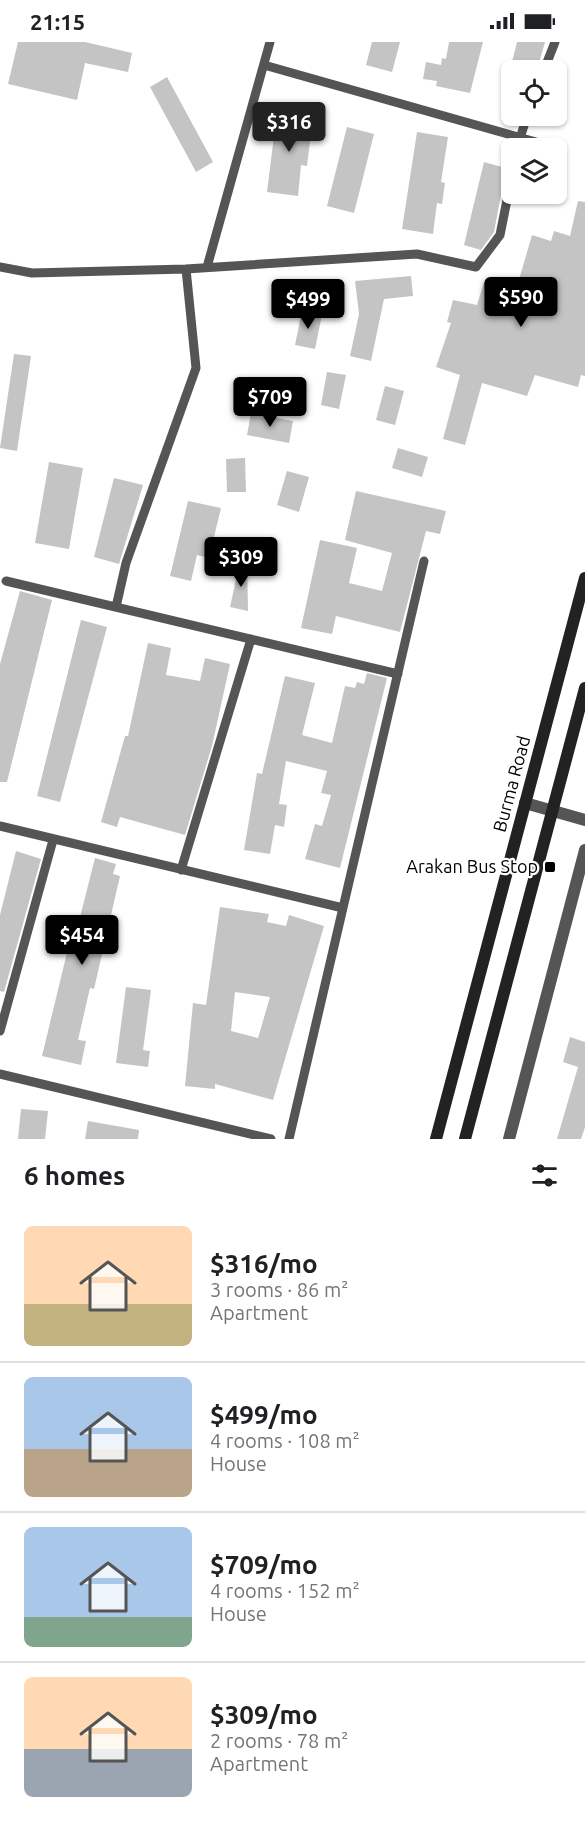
<!DOCTYPE html>
<html lang="en">
<head>
<meta charset="utf-8">
<style>
  body { margin:0; font-family:Ubuntu,sans-serif; background:#f2f2f2; color:#202124; height:100vh; display:flex; flex-direction:column; font-size:22px; white-space:nowrap }
  * { box-sizing:border-box; margin:0 }
  p { font-size:20px; color:#757577 }
  .icon { flex:none; width:33px; height:33px; fill:none; stroke:currentColor; stroke-width:2; stroke-linecap:round; stroke-linejoin:round }
  .map { position:relative; height:1097px; overflow:hidden }
  .sheet { display:flex; flex-direction:column; background:#fff; flex:1 }
  .sheet>* { flex:none }
  .controls { position:absolute; left:501px; top:18px; display:grid; gap:12px }
  .controls a { display:grid; place-items:center; width:66px; height:66px; border-radius:9px; background:#fff; box-shadow:0 2px 4px #0004; font-size:30px }
  .price { position:absolute; translate:-50% -51px; padding:0 14px; border-radius:6px; background:#000; color:#fff; font-size:20px; line-height:39px; filter:drop-shadow(0 2px 3px #0008) }
  .price::after { content:''; position:absolute; left:50%; top:36px; width:18px; height:14px; margin-left:-9px; background:inherit; clip-path:polygon(0 0,100% 0,50% 100%) }
  .price.active { background:#222; color:#fff }
  ul { padding:0; list-style:none }
  li { display:flex; align-items:center; gap:18px; height:150px; padding:0 24px }
  li+li { border-top:2px solid #e0e0e0 }
  li span { display:grid; place-items:center; flex:none; width:168px; height:120px; border-radius:9px; color:#555 }
  li>.icon { margin-inline-start:auto }
  span .icon { width:72px; height:72px; fill:#fffc; stroke-width:1 }
  li b { font-size:26px }
  h2 { display:flex; justify-content:space-between; align-items:center; height:72px; padding:0 24px; font-size:26px }
  .status { display:flex; justify-content:space-between; align-items:center; height:42px; padding:0 30px; background:#fff; direction:ltr }
  .status svg { height:16px; fill:currentColor }
  .map>svg:first-child { display:block }
  .building { fill:#c4c4c4; fill-rule:evenodd }
  .lines { fill:none; stroke-linecap:round; stroke-linejoin:round }
  .service { stroke:#555; stroke-width:9 }
  .minor { stroke:#555; stroke-width:12 }
  .secondary { stroke:#222; stroke-width:12 }
  .poi-dot { fill:#000; stroke:#fff; stroke-width:2 }
  .labels { text-anchor:middle; stroke-width:4.5; stroke-linejoin:round; paint-order:stroke }
  .street-label { font-size:18px; fill:#000; stroke:#fff }
  .poi-label { font-size:18px; fill:#000; stroke:#fff; text-anchor:end }
</style>
</head>
<body>
<div class="status"><b>21:15</b><svg viewBox="0 0 49 12"><path d="M0 12V9h3v3zM5 12V6h3v6zM10 12V3h3v9zM15 12V0h3v12zM26 1h20v11H26zM47 4h2v5h-2z"/></svg></div>
<div class="map">
<svg width="585" height="1097" viewBox="0 0 585 1097">
  <rect width="100%" height="100%" fill="#fff"/>
  <path class="building" d="M18,0h67l47,11 -4,19 -43,-9 -8,37 -69,-16z
    M372,0h28l-8,30 -26,-7z
    M449,0h34l-13,51 -34,-7 1,-5 -14,-2 3,-17 15,3 1,-7 4,1z
    M517,0h28l-8,28h-27z
    M167,35l46,85 -17,10 -46,-85z
    M277,70l36,4 -6,50 -6,-1 -3,31 -31,-4z
    M347,85l27,7 -20,79 -27,-7z
    M417,90l31,5 -7,45 4,1 -3,21 -5,-1 -4,31 -31,-5z
    M484,120l25,7 -4,5 -11,58 -13,18 -17,-5z
    M578,159l7,1v174l-4,-1 -3,12 -43,-12 -8,21 -45,-13 -17,62 -22,-6 17,-64 -24,-8 15,-44 -4,-1 6,-22 24,5 7,-23 32,8 16,-55 19,6 3,-10 16,5z
    M411,234l2,20 -29,3 -13,62 -21,-5 9,-42 -4,-33z
    M302,269l20,4 -7,34 -20,-4z
    M14,312l17,2 -14,95 -17,-3z
    M327,330l19,3 -7,34 -18,-4z
    M385,344l19,5 -9,34 -19,-5z
    M251,371l42,8 -4,22 -42,-8z
    M398,406l30,9 -6,20 -30,-9z
    M245,416l1,34h-19l-1,-33z
    M49,420l34,6 -14,81 -34,-6z
    M287,429l22,6 -10,35 -22,-7z
    M114,436l29,7 -24,79 -25,-7z
    M356,449l90,20 -6,23 -14,-3 -26,101 -64,-16 -4,18 -31,-6 19,-88 37,8 -8,35 33,8 10,-38 -47,-13z
    M188,459l33,7 -12,50 -12,-3 -6,26 -21,-5z
    M241,515l6,1 1,53 -18,-4z
    M20,549l32,9 -45,182h-7v-118z
    M81,578l26,7 -47,175 -23,-6z
    M148,601l23,5 -5,27 34,6 5,-23 25,6 -18,82 -27,89 -65,-18 -3,10 -16,-5 24,-86h3z
    M367,631l20,5 -47,190 -35,-9 10,-35 7,2 9,-31 -10,-2 6,-22 -41,-10 -7,43 8,1 -3,22 -9,-2 -5,29 -26,-4 13,-77 5,1 23,-98 30,7 -13,52 30,8 13,-57 10,2 2,-6 7,2z
    M16,809l25,8 -37,133 -4,-1v-76z
    M95,816l21,6 -3,10 7,2 -26,113 -4,-1 -12,52 8,1 -5,24 -39,-9 29,-120 4,1z
    M220,865l49,7 -2,8 19,4 3,-11 35,11 -51,174 -58,-16v5l-30,-3 8,-83 13,2zM235,950l35,5 -12,41 -27,-7z
    M126,945l25,3 -8,60 7,1 -2,16 -32,-4z
    M570,995l15,5v85l-4,12h-24l21,-72 -15,-5z
    M21,1067l27,2 -3,28h-27z
    M88,1079l51,9 -1,9h-53z"/>
  <g class="lines">
    <path class="service" d="M264,23l272,77
      M544,28l11,-28
      M517,106l10,-32
      M0,225l32,6 154,-4 231,-15 59,13 24,-32 12,-60
      M207,225l63,-225
      M6,539l392,93
      M116,565l10,-44 70,-195 -10,-99
      M0,784l343,82
      M181,828l70,-231
      M0,989l53,-191
      M0,1032l271,65
      M289,1097l135,-578"/>
    <path class="minor" d="M525,761l60,17
      M509,1097l76,-289"/>
    <path class="secondary" d="M436,1097l149,-561
      M465,1097l120,-451"/>
  </g>
  <rect class="poi-dot" x="544" y="819" width="12" height="12" rx="3"/>
  <g class="labels">
    <g class="street-label">
      <text transform="translate(512 742) rotate(-75)" y="6">Burma Road</text>
    </g>
    <g class="poi-label">
      <text x="538" y="831">Arakan Bus Stop</text>
    </g>
  </g>
</svg>
<div class="controls">
<a><svg class="icon" aria-label="locate" viewBox="0 0 24 24"><circle cx="12" cy="12" r="6"/><path d="M12 2v4M12 18v4M2 12h4M18 12h4"/></svg></a>
<a><svg class="icon" aria-label="layers" viewBox="0 0 24 24"><path d="M12 4l9 5-9 5-9-5zM3 14l9 5 9-5"/></svg></a>
</div>
<b class="price active" style="left:289px;top:111px">$316</b>
<b class="price" style="left:521px;top:286px">$590</b>
<b class="price" style="left:308px;top:288px">$499</b>
<b class="price" style="left:270px;top:386px">$709</b>
<b class="price" style="left:241px;top:546px">$309</b>
<b class="price" style="left:82px;top:924px">$454</b>
</div>
<section class="sheet">
<h2>6 homes<svg class="icon" aria-label="filters" viewBox="0 0 24 24"><path d="M4 7h16M4 17h16"/><circle cx="9" cy="7" r="2"/><circle cx="15" cy="17" r="2"/></svg></h2>
<ul>
<li><span style="background:linear-gradient(#ffd9b3 65%,#c2b280 0)"><svg class="icon" aria-label="home" viewBox="0 0 24 24"><path d="M3 11l9-7 9 7M6 9v11h12V9"/></svg></span><div><b>$316/mo</b><p>3 rooms · 86 m²</p><p>Apartment</p></div></li>
<li><span style="background:linear-gradient(#a9c7e8 60%,#b9a48a 0)"><svg class="icon" aria-label="home" viewBox="0 0 24 24"><path d="M3 11l9-7 9 7M6 9v11h12V9"/></svg></span><div><b>$499/mo</b><p>4 rooms · 108 m²</p><p>House</p></div></li>
<li><span style="background:linear-gradient(#a9c7e8 75%,#7fa58c 0)"><svg class="icon" aria-label="home" viewBox="0 0 24 24"><path d="M3 11l9-7 9 7M6 9v11h12V9"/></svg></span><div><b>$709/mo</b><p>4 rooms · 152 m²</p><p>House</p></div></li>
<li><span style="background:linear-gradient(#ffd9b3 60%,#9aa5b1 0)"><svg class="icon" aria-label="home" viewBox="0 0 24 24"><path d="M3 11l9-7 9 7M6 9v11h12V9"/></svg></span><div><b>$309/mo</b><p>2 rooms · 78 m²</p><p>Apartment</p></div></li>
</ul>
</section>
</body>
</html>
